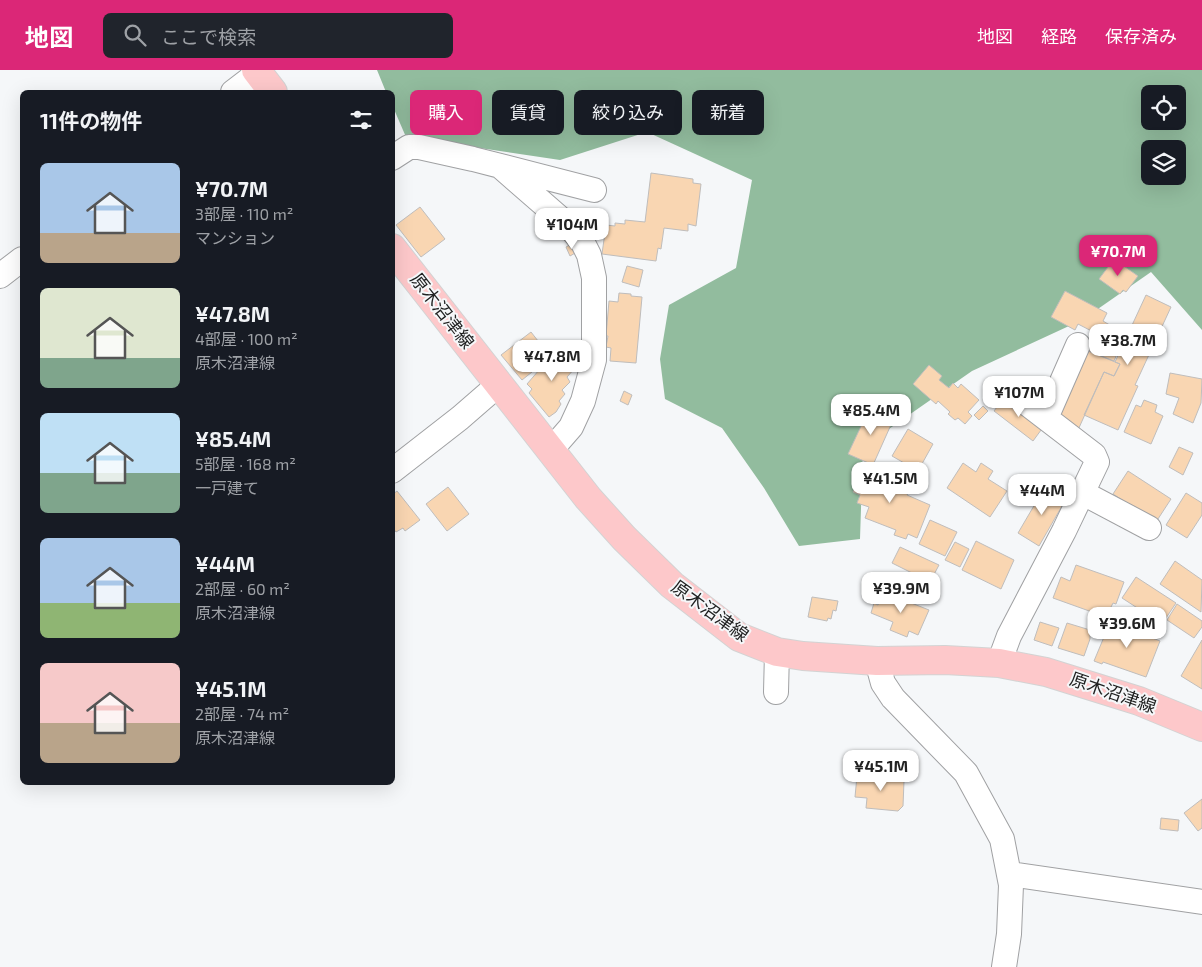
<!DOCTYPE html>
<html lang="ja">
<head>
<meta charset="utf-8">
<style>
  body { margin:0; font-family:"Exo 2","Noto Sans JP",sans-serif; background:#20242c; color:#f1f3f6; height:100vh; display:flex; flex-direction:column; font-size:19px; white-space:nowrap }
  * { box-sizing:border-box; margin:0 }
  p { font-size:16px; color:#9ea1a6 }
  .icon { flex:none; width:28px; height:28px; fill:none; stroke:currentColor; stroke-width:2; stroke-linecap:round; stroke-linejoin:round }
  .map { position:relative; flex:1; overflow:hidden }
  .panel { position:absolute; left:20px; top:20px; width:375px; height:695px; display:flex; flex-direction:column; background:#171b24; border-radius:8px; box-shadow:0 5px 20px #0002 }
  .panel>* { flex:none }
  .hud { position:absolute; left:410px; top:20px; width:475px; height:45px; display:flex; gap:10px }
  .buttons { position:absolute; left:1141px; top:15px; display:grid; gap:10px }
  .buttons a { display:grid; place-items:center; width:45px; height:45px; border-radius:8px; background:#171b24; box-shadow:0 5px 20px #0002; font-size:25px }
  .price { position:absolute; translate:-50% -42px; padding:0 11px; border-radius:10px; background:#fff; color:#222; font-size:16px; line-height:32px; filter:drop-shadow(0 1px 2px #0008) }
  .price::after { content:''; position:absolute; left:50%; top:30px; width:15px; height:11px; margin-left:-8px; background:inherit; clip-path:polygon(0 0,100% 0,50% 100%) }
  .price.on { background:#db2777; color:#fff }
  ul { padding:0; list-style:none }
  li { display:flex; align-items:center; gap:15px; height:125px; padding:0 20px }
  li span { display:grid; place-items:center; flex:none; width:140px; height:100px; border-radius:8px; color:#555 }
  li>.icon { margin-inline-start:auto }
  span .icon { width:60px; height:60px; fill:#fffc; stroke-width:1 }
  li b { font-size:21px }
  h2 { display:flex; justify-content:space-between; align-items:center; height:60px; padding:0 20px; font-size:21px }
  .pill { padding:0 18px; border-radius:8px; background:#171b24; box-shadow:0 5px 20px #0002; font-size:18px; line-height:45px }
  .pill.on { background:#db2777; color:#fff }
  header { display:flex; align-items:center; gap:30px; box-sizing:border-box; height:70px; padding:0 25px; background:#db2777; color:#fff }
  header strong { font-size:24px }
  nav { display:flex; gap:28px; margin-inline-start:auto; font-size:18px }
  .search { width:350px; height:45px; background:#20242c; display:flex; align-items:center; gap:12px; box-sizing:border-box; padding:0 18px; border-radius:8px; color:#9ea1a6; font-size:19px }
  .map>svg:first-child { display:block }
  .forest { fill:#92bc9e; fill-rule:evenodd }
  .building { fill:#f9d6b2; stroke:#bfbdbc }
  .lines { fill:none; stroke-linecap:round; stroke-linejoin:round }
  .minor-casing { stroke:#a0a1a3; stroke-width:26 }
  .major-casing { stroke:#d3d3d3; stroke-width:30 }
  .minor { stroke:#fff; stroke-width:24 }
  .major { stroke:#fdc8ca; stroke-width:28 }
  .labels { text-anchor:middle; stroke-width:4; stroke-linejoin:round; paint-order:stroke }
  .street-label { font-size:18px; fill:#212222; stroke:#f5f7f9 }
</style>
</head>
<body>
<header>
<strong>地図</strong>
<div class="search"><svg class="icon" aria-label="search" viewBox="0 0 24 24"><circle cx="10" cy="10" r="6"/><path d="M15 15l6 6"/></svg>ここで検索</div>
<nav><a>地図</a><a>経路</a><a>保存済み</a></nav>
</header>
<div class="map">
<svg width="1202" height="897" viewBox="0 0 1202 897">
  <rect width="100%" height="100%" fill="#f5f7f9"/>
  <path class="forest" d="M377,0h825v260l-51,-58 -69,48 -110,51 -109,76 -3,92 -61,7 -35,-58 -42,-60 -57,-29 -5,-40 9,-54 67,-37 16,-88 -105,-48 -87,28 -154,-23 -13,-30 -1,-15h-6zM1150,24h28v27h-28zM1150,79h28v27h-28z"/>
  <path class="building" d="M651,103l42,6v4l8,1 -5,42 -8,-2v7l-24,-3 -3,21 -3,-1 -2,13 -54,-7 4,-29 9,1v-3l10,1v-4l20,2z
    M420,137l25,32 -24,18 -25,-32z
    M573,173l4,9 -7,4 -4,-9z
    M1114,189l24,17 -12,16 -3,-2 -3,4 -21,-15z
    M627,196l16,4 -4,17 -17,-5z
    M1065,221l42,22 -4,8 10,6 -6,12 -29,-15 -3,6 -24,-13z
    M619,223l12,1v2l11,1 -6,66 -26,-2 1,-13 -5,-1 2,-11h-2l3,-35 9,1z
    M1146,225l25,12 -36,78 3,1 -20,44 -34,-15 20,-43 10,4 6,-12 -5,-2z
    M531,262l11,14 -19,16 9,10 -10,8 -21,-25z
    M1091,266l29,11 -6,14 -28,-11z
    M559,277l15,16 1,5 -8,9 3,5 -8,8 3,4 -6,7 2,3 -5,8 -7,5 -20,-24 3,-4 -5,-5z
    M1086,280l34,14 -6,12 -10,-4 -26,58 -21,-16z
    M929,295l13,11 -3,4 10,8 4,-5 5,5 3,-4 18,16 -11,12 4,4 -7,8 -7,-6 -3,2 -7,-6 2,-2 -12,-11 -2,3 -23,-20z
    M1170,303l32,6 -1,24 -8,20 -20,-9 6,-16 -13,-4z
    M991,319l9,9 -7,7 -9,-8z
    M624,321l8,4 -4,10 -8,-4z
    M1005,326l39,30 -11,15 -39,-30z
    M1144,330l13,5 -2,7 8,4 -12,28 -27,-12 12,-27 5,2z
    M983,336l5,5 -9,9 -5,-5z
    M870,337l24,11 -21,47 -25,-11z
    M908,359l25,15 -15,27 -26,-15z
    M1179,377l14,6 -10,22 -14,-8z
    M963,393l13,9 5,-9 12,8 -5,8 19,12 -17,26 -43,-29z
    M856,394l26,11 -4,10 13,5 3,-6 16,6 -3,5 23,10 -13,33 -9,-4 -2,5 -12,-4 2,-5 -31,-12 4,-11 -12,-4 3,-8 -7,-3 5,-11 -3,-1 1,-4 -4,-1z
    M1128,401l43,28 -15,23 -43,-28z
    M448,417l21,27 -22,17 -21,-27z
    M1045,417l21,12 -27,47 -21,-13z
    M397,421l23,29 -15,11 -2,-3 -7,4 -4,-5v-32z
    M1186,423l16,10v12l-15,23 -21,-13z
    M930,450l27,12 -12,24 -26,-12z
    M976,471l38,19 -13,29 -39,-19z
    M955,472l14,7 -9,18 -15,-7z
    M900,477l39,18 -9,17 -38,-19z
    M1175,491l27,19 -1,32 -41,-28z
    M1076,495l48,17 -8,22 -3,-1 -7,14 -53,-19 8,-21 9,4z
    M1136,507l40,26 -14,21 -40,-26z
    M886,523l43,17 -11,25 -9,-4 -2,6 -17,-7 3,-8 -22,-9 3,-10 4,2 4,-10z
    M812,527l26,4 -2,10 -3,-1 -2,9 -3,-1 -1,3 -19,-4z
    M1177,534l25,17v6l-8,11 -27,-18z
    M1114,547l17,6 -2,4 12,4 -1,2 20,8 -14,36 -43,-15 -1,2 -8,-3 10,-24 4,1 2,-6 -2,-1z
    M1040,552l19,6 -7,18 -18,-6z
    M1067,553l23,7v9l-6,17 -26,-8z
    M1202,570v49l-21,-13z
    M880,701h10l-1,9 15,1 -1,25 -5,5 -32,-3 1,-10 -12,-1 2,-21 10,1v-3l13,1z
    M1202,729v29l-4,3 -14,-18z
    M1161,748l18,2 -1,11 -18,-2z"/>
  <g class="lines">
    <defs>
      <path id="minor" d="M233,22l25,-19
        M392,88l17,-11h10l54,12 121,31
        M500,96l70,61 13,16 6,12 5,23v82l-11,41 -12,26 -20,23
        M0,206l22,-17
        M1046,348l32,-73
        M392,401l68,-53 38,-33
        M1083,423l66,35
        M877,591l6,22 10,15 73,75 36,66 9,46 -2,49 -5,33
        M999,593l10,-27 55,-105 33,-69 -3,-7 -82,-63
        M776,622l1,-40
        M1010,804l192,28"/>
      <path id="major" d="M256,0l17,22
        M392,178l196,250 36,40 48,47 67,52 38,15 26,4 74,5 68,-1 54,3 47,9 93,29 63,26"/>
    </defs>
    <use href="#minor" class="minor-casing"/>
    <use href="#major" class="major-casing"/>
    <use href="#minor" class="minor"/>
    <use href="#major" class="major"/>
  </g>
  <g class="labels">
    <g class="street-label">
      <text transform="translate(442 241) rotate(52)" y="6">原木沼津線</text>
      <text transform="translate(710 541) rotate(36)" y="6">原木沼津線</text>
      <text transform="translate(1113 623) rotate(19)" y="6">原木沼津線</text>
    </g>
  </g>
</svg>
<div class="buttons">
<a><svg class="icon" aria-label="locate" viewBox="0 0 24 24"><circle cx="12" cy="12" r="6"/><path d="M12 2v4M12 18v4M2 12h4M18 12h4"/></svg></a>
<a><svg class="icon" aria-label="layers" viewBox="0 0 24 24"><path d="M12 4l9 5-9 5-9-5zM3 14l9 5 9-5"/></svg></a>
</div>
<b class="price" style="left:572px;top:180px">¥104M</b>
<b class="price on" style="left:1118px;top:207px">¥70.7M</b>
<b class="price" style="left:1128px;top:296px">¥38.7M</b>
<b class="price" style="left:552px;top:312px">¥47.8M</b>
<b class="price" style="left:1019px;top:348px">¥107M</b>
<b class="price" style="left:871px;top:366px">¥85.4M</b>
<b class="price" style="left:890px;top:434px">¥41.5M</b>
<b class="price" style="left:1042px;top:446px">¥44M</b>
<b class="price" style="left:901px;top:544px">¥39.9M</b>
<b class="price" style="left:1127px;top:579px">¥39.6M</b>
<b class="price" style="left:881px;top:722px">¥45.1M</b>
<div class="hud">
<a class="pill on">購入</a>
<a class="pill">賃貸</a>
<a class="pill">絞り込み</a>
<a class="pill">新着</a>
</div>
<section class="panel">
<h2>11件の物件<svg class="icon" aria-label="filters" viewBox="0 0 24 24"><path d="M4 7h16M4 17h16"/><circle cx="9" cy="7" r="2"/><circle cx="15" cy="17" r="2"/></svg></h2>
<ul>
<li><span style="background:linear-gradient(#a9c7e8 70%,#b9a48a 0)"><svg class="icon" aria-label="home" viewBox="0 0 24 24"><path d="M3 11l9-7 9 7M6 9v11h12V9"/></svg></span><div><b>¥70.7M</b><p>3部屋 · 110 m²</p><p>マンション</p></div></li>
<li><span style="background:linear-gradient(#dfe7d0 70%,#7fa58c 0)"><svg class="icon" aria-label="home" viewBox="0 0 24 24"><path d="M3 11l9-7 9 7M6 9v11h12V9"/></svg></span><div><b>¥47.8M</b><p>4部屋 · 100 m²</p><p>原木沼津線</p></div></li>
<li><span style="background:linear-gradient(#bfe0f5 60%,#7fa58c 0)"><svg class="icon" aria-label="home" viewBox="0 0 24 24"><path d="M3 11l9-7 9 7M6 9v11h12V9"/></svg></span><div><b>¥85.4M</b><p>5部屋 · 168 m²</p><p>一戸建て</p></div></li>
<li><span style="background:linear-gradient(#a9c7e8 65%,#8fb573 0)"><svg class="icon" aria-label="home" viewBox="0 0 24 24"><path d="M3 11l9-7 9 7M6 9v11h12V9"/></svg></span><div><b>¥44M</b><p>2部屋 · 60 m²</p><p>原木沼津線</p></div></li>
<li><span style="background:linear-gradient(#f6c9c9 60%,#b9a48a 0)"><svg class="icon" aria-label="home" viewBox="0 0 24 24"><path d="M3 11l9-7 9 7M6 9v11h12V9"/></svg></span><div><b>¥45.1M</b><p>2部屋 · 74 m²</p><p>原木沼津線</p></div></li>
</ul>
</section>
</div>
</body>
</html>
